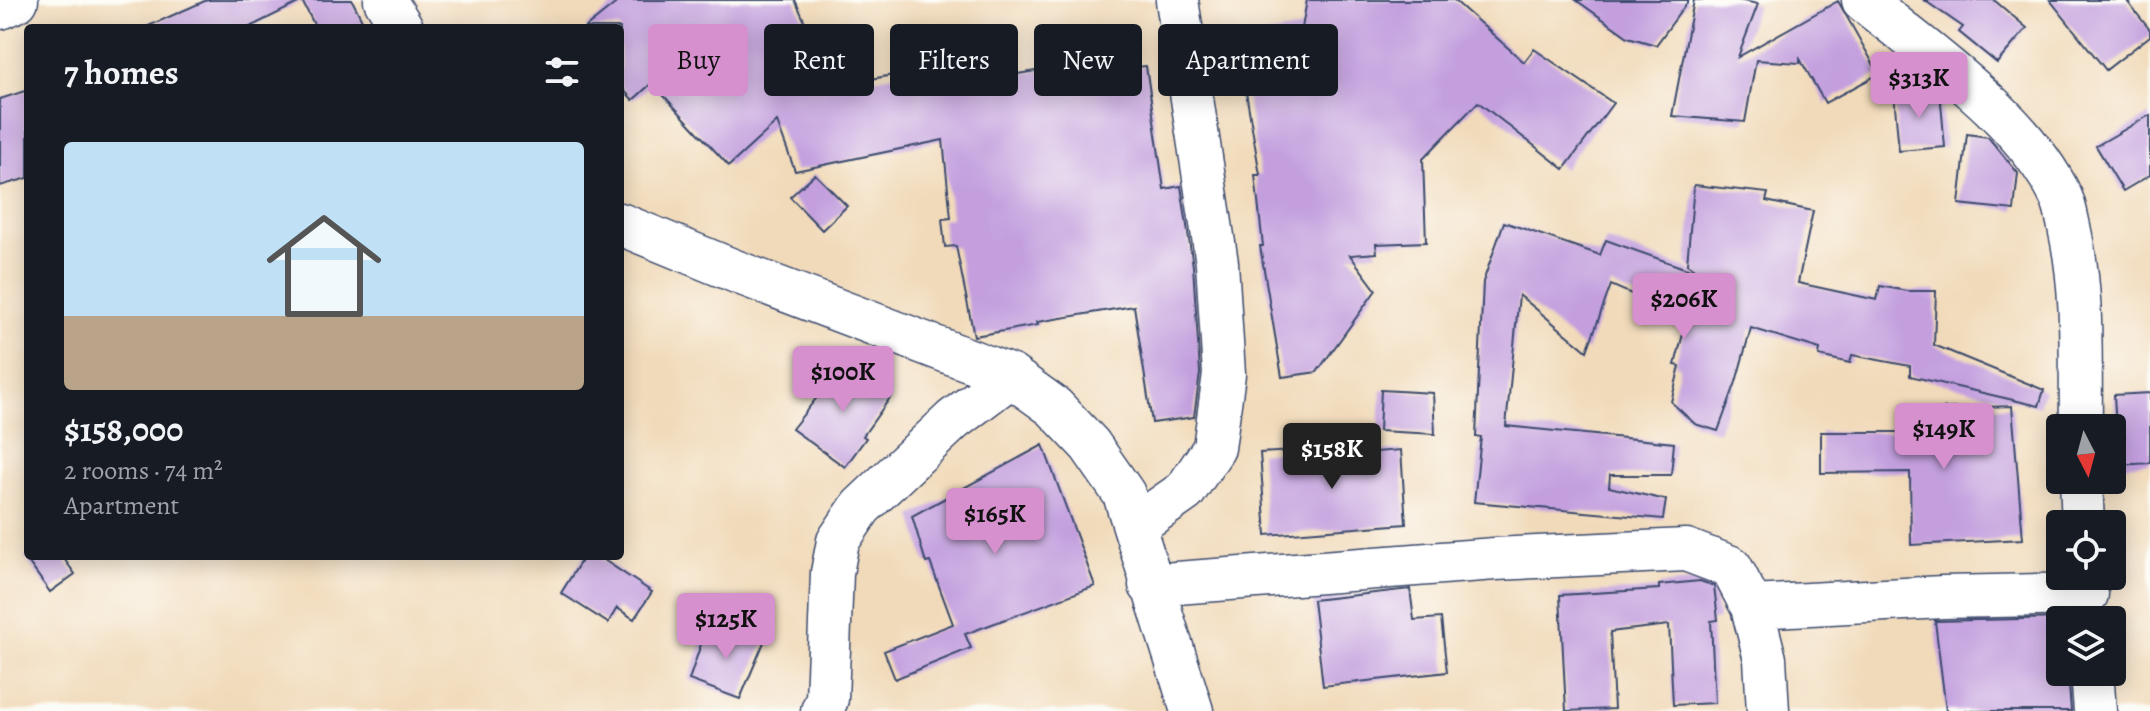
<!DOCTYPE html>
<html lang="en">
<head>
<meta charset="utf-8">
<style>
  body { margin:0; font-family:Alegreya,serif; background:#20242c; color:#f1f3f6; height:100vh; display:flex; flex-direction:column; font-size:30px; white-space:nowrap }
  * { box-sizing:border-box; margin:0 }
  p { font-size:26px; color:#9ea1a6 }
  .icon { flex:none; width:44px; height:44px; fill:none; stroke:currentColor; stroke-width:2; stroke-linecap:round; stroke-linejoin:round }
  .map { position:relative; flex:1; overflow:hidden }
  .details { position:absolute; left:24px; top:24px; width:600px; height:536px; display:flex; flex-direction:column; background:#171b24; border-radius:8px; box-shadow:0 4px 20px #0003 }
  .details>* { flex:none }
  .hud { position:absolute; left:648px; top:24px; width:760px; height:72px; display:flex; gap:16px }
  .needle { width:52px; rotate:174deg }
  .tools { position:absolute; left:2046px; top:414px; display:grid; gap:16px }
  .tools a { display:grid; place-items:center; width:80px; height:80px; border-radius:8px; background:#171b24; box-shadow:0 4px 20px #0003; font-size:40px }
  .price { position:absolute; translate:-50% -68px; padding:0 18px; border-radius:8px; background:#d690ce; color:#111; font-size:26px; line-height:52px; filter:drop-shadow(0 2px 4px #0008) }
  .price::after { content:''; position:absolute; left:50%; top:48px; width:24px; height:18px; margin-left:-12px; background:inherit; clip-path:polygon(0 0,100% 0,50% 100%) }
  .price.current { background:#222; color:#fff }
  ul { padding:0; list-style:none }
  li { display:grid; align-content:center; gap:16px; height:424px; padding:0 40px }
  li+li { border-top:2px solid #363941 }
  li span { display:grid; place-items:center; height:248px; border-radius:8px; color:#555 }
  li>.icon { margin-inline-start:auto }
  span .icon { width:144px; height:144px; fill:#fffc; stroke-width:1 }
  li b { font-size:34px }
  h2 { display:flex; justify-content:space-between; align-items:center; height:96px; padding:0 40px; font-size:34px }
  .tag { padding:0 28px; border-radius:8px; background:#171b24; box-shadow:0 4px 20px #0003; font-size:28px; line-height:72px }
  .tag.current { background:#d690ce; color:#111 }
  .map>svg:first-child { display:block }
  .building { fill:#c39fde }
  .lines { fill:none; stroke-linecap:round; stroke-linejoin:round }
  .street-casing { stroke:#3b496c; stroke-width:45 }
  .highway-casing { stroke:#3b496c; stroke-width:47 }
  .street { stroke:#fff; stroke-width:42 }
  .highway { stroke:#fff; stroke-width:44 }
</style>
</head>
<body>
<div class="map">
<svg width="2150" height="711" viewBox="0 0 2150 711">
  <rect width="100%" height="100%" fill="#fdfcf7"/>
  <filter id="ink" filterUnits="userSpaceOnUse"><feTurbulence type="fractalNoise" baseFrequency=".0125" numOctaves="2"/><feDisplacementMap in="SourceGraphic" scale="16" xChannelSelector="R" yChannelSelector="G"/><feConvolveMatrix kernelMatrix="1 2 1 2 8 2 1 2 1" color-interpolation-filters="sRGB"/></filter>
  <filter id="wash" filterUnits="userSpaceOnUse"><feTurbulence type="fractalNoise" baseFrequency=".006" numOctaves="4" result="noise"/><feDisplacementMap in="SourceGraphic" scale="32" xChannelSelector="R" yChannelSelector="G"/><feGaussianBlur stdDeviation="1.8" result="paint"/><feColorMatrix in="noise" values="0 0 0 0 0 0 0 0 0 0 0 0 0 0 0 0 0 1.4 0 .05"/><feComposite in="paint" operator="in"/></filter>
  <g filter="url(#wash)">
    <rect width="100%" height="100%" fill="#f1daba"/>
    <g id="blocks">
      <path class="building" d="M207,0h145l14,28h-50l-14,-27 -54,27h-104z
        M620,0h175l40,88 14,-5 61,-11 2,7 87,-11 1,9 91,-15 1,9 54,-5 18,123 17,-3 12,80 7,107 -6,44 -42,6 -18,-117 -97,16 1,3 -64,11 -18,-90 -11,1 -3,-28 9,-1 -8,-78 -148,31 -18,-49 -48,44 -77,-83 -19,17 -13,-14v-58h-35z
        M1307,0h147l70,62 10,-13 79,54 -49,66 -86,-67 -55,57 3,83 -50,2 1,9 -27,2 26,35 -59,82 -35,5 -22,-131h3l-8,-71h5l-23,-136 65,-11z
        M1576,0h113l-33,45 -28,-8z
        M1694,0h44l20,4 -20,53 100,-56 41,73 -54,29 -25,-44v4l-44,-3 -11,62 -73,-6z
        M1924,0h70l33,28 -30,35 -38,-31 4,-5z
        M2050,0h76l24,30v6l-44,34z
        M28,90v88l-28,8v-87z
        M1937,90l3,2 5,55 -46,4 -5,-57z
        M2150,115v60l-27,16 -27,-45z
        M1967,134l21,3 30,36 -4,37 -55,-6z
        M815,174l32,32 -25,24 -32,-33z
        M1694,185l74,8 -2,8 47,10 -15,72 79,17 3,-14 27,5h29l-2,54 110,45 -5,16 -129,-30v-10l-58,-11 -2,8 -31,-7 1,-7 -69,-21 -15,54 -18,49 -23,-7 -24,-22 9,-36 -5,-1 12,-47 -76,-33 -24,66 -68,-56 -13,131 168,17 -3,32h-61l-1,12 57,13 -3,19 -189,-17 7,-65h-5l7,-155 21,-60 96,33 6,-15 95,34 -14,-10z
        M845,362l47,33 -29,41 3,2 -21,29 -53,-38z
        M1381,390l52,3 2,41 -56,-3z
        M2150,393v70l-32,2 -4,-70z
        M2012,406l11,133 -112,6 -1,-73 -89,1v-41h89v-22z
        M1043,445l52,141 -130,48 6,14 -76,31 -11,-28 69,-27 -23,-62 -4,1 -14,-47z
        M1321,449l1,7 79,-6 5,74 -140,11 -6,-82z
        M24,556h38l13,18 -25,18z
        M584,556h14l54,36 -18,27 -17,-11 -9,15 -47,-30z
        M1700,581l14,5 4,34 -7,1 4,82 -42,2 -4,-80 -59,7 4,77 -48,2 -6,-116 99,-6v-4z
        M1410,589l4,31 27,-2 6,54 -124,14 -10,-86z
        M2069,618l-9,2v52h8l3,39h-125l-11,-90z
        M708,623l56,19 -24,57 -51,-19z"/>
    </g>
  </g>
  <g filter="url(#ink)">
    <use href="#blocks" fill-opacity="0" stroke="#3b496c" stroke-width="2"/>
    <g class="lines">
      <defs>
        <path id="street" d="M385,0l17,28
          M1863,0c67,55 160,117 198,197 4,9 6,20 8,30 15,65 11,134 12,201
          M620,224l117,48 274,104 43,31 36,38 34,49 68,217
          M2081,480l2,44
          M1135,526l50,-35 29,-43 10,-74 -7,-111 -40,-263
          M1150,585l345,-26 191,-9 45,17 21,40 13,52 3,52
          M1752,607l191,-10 144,-3
          M2092,672l3,39
          M822,711l5,-12 5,-126 6,-32 23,-34 92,-87 58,-44"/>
        <path id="highway" d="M0,7l16,-7"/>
      </defs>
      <use href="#street" class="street-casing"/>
      <use href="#highway" class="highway-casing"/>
      <use href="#street" class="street"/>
      <use href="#highway" class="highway"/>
    </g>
  </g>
</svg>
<div class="tools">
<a><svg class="needle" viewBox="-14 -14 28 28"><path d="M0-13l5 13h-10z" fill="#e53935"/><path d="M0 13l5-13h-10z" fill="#9ea1a6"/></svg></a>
<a><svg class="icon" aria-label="locate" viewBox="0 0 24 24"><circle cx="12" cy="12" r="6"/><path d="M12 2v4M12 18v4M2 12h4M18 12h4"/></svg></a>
<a><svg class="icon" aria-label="layers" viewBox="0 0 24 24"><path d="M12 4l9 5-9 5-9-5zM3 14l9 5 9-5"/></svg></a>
</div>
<b class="price" style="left:1919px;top:120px">$313K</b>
<b class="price" style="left:1684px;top:341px">$206K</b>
<b class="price" style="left:843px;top:414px">$100K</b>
<b class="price" style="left:1944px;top:471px">$149K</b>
<b class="price current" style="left:1332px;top:491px">$158K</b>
<b class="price" style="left:995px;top:556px">$165K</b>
<b class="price" style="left:726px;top:661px">$125K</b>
<div class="hud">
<a class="tag current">Buy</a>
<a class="tag">Rent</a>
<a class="tag">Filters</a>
<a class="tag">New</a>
<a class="tag">Apartment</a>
</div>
<section class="details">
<h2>7 homes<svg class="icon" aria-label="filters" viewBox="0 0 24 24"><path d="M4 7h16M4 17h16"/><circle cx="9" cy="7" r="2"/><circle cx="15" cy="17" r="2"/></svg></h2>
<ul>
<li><span style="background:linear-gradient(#bfe0f5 70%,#b9a48a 0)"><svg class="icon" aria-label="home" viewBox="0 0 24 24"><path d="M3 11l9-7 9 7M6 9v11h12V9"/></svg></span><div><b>$158,000</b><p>2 rooms · 74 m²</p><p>Apartment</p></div></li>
</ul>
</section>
</div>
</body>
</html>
